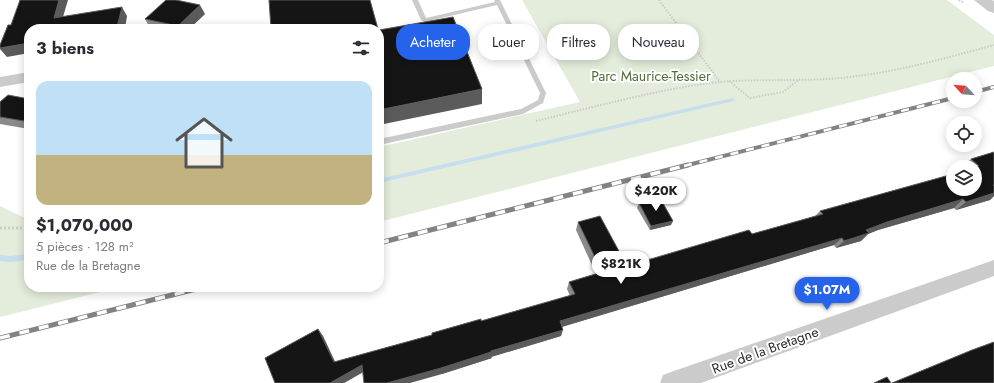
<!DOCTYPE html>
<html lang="fr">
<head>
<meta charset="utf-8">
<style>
  body { margin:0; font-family:Jost,sans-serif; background:#f7f7f7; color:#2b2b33; height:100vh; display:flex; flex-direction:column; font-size:15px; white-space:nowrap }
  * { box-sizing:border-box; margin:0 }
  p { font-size:13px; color:#7c7c81 }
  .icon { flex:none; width:22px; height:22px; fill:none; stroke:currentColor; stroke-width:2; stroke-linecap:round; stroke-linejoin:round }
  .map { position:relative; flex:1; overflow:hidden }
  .panel { position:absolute; left:24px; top:24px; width:360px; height:268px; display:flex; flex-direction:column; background:#fff; border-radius:16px; box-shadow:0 2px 10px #0003 }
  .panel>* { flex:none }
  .top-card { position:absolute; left:396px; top:24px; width:380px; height:36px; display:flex; gap:8px }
  .needle { width:26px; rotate:296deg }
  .fabs { position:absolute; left:946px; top:72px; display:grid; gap:8px }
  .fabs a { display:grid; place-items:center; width:36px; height:36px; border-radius:50%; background:#fff; box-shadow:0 2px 10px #0003; font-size:20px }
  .price { position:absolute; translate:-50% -34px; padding:0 9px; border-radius:14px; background:#fff; color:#222; font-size:13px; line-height:26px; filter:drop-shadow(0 1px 2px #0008) }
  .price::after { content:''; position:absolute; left:50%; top:24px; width:12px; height:9px; margin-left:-6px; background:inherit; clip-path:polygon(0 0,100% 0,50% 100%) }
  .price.active { background:#2563eb; color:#fff }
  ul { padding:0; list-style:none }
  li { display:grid; align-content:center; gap:8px; height:212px; padding:0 12px }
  li span { display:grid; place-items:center; height:124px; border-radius:12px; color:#555 }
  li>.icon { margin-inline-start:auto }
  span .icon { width:72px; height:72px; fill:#fffc; stroke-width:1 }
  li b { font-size:17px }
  h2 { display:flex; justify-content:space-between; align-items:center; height:48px; padding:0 12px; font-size:17px }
  .chip { padding:0 14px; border-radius:16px; background:#fff; box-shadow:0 2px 10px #0003; font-size:14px; line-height:36px }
  .chip.active { background:#2563eb; color:#fff }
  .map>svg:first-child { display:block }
  .green { fill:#e4ecdb }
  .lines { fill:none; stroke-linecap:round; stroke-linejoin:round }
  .stream { fill:#c6deed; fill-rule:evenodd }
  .path-far1 { stroke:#cbcbcb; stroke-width:2; stroke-dasharray:1.5 1.5; stroke-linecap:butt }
  .path { stroke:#cbcbcb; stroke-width:3; stroke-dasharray:2 2; stroke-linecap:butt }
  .service { fill:#cbcbcb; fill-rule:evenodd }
  .minor { fill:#cbcbcb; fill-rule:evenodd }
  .tertiary { fill:#cbcbcb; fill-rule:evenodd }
  .rail-far1-casing { stroke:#838383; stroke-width:4 }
  .rail-casing { stroke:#838383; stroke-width:5 }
  .rail-far1 { stroke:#fff; stroke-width:2.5; stroke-dasharray:8; stroke-linecap:butt }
  .rail { stroke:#fff; stroke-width:3.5; stroke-dasharray:10; stroke-linecap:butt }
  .wall { fill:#8a8a8a }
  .shaded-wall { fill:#5b5b5b }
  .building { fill:#151515; stroke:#5b5b5b }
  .labels { text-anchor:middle; stroke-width:4; stroke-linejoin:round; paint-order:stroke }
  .park-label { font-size:14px; fill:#506c39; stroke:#fff }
  .street-label { font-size:14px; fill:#2e2e2e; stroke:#fff }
</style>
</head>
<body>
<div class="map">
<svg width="994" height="383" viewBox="0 0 994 383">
  <rect width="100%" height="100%" fill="#fff"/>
  <path class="green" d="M522,0h425l47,35v31l-615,156v-75l201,-45z
    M0,206l25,12 4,-1v70h91l-120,30z"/>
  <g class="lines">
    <path class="stream" d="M732,98l3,2 -1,1 -355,82v-4z
      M29,254v6l-19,2 -10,-1v-6l10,1z"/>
    <path class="path-far1" d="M659,0l61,82
      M959,0l5,3
      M729,81l21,17 33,-6 17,-13
      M536,121c58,-14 115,-30 174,-38 44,-5 87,-1 130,-5 53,-5 103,-19 154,-33"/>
    <path class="path" d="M0,228h29"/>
    <path class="service" d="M412,0h6l8,18 69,-16 -1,-2h6l46,93 -3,10 -20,11 -144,31v-6l142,-30 17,-9 2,-7 -43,-88 -73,17 -3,-2z"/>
    <path class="minor" d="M29,72v10l-29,5v-10z
      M994,260v16l-293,107h-41l3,-8 8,-3z"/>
    <path class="tertiary" d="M974,0h18l2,1v12l-6,-2z"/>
    <defs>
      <path id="rail-far1" d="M975,92l19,-5
        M684,166l269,-68"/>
      <path id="rail" d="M379,243l309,-78
        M0,338l204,-51"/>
    </defs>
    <use href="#rail-far1" class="rail-far1-casing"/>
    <use href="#rail" class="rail-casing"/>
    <use href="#rail-far1" class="rail-far1"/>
    <use href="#rail" class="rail"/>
  </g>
  <path class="wall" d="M205,14l-16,15h-34l-5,-1 -5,-9z
    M29,99v30l-29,-5v-22z
    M994,152v44l-4,4 -34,10 -2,-2 -76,22 -10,4 -7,7 -25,7 -2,-3 -272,82 -1,9 -70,21 1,1 -50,16 -79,-2 -19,11 -26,-54 5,7 12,26 235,-66 -3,-7 2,-7 27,-8 -20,-44 2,-8 49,44 125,-32 63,-18 5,-5 155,-22v-22h-13l9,-8z
    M639,203l32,22 -21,5 -13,-22z"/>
  <path class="shaded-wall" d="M59,0h9l-8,27 -6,-9z
    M200,5l5,9 -16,15h-9l-2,-3z
    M122,7l5,9 -2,13h-20z
    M29,43v10l-22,4 -7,-8v-1z
    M482,89v15l-103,21v-15z
    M994,193v3l-4,4 -34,10 10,-8z
    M963,199l-9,9 -76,22 -10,4 -7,7 -25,7 8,-7 22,-11 21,-8z
    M673,221l-2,4 -21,5 1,-4z
    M842,238l-8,7 -276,83 2,-7z
    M318,329l5,7 15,32 -4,-6z
    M563,330l-2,6 -70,21 1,1 -50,16 -32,9h-23l104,-32z
    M362,365l3,6 -21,12h-14z"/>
  <path class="building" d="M20,0h39l-5,18 68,-11 -5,20 -12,2h-76v14l-29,5v-3l8,-20h3z
    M166,0h10l24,5 -22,21 -33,-7z
    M269,0h101l8,29h-107z
    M453,17l29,72 -103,21v-80z
    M8,95l21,4v25l-5,-3 -24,-4v-15z
    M994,152v33h-1l1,1v7l-28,9 -3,-3 -76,23 -21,8 3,3 -25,8 -2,-3 -282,83 3,9 -72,21v1l-50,16 -54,15h-23l-2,-18 -32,18h-55l-10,-25 53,-29 16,33 98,-27v-2l49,-14v2l94,-27 -6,-12 33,-10 -24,-50 22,-6 27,50 122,-36 3,4 71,-20 -3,-3 133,-37v15h22v-22l4,-1 -8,-7z
    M660,198l13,23 -22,5 -12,-23z
    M994,342v41h-102l80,-33z
    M887,377l4,6h-17z"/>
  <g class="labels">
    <g class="park-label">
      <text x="651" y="81">Parc Maurice-Tessier</text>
    </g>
    <g class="street-label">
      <text transform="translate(765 350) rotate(-20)" y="5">Rue de la Bretagne</text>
    </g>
  </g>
</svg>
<div class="fabs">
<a><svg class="needle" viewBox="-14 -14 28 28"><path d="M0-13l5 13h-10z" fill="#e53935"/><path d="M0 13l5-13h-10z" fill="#7c7c81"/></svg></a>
<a><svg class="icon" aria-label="locate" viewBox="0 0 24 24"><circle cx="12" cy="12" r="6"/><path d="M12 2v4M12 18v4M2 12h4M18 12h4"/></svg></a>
<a><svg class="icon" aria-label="layers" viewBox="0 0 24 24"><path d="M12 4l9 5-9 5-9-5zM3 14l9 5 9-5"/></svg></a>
</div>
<b class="price" style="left:656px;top:212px">$420K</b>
<b class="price" style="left:621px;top:285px">$821K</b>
<b class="price active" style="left:827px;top:311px">$1.07M</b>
<div class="top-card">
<a class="chip active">Acheter</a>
<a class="chip">Louer</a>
<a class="chip">Filtres</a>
<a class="chip">Nouveau</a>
</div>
<section class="panel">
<h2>3 biens<svg class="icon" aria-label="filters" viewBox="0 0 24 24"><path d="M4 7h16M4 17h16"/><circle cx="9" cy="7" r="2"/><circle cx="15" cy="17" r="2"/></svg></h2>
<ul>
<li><span style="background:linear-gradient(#bfe0f5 60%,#c2b280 0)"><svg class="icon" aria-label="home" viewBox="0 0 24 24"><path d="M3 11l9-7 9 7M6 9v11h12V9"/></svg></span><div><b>$1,070,000</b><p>5 pièces · 128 m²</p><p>Rue de la Bretagne</p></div></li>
</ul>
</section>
</div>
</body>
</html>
